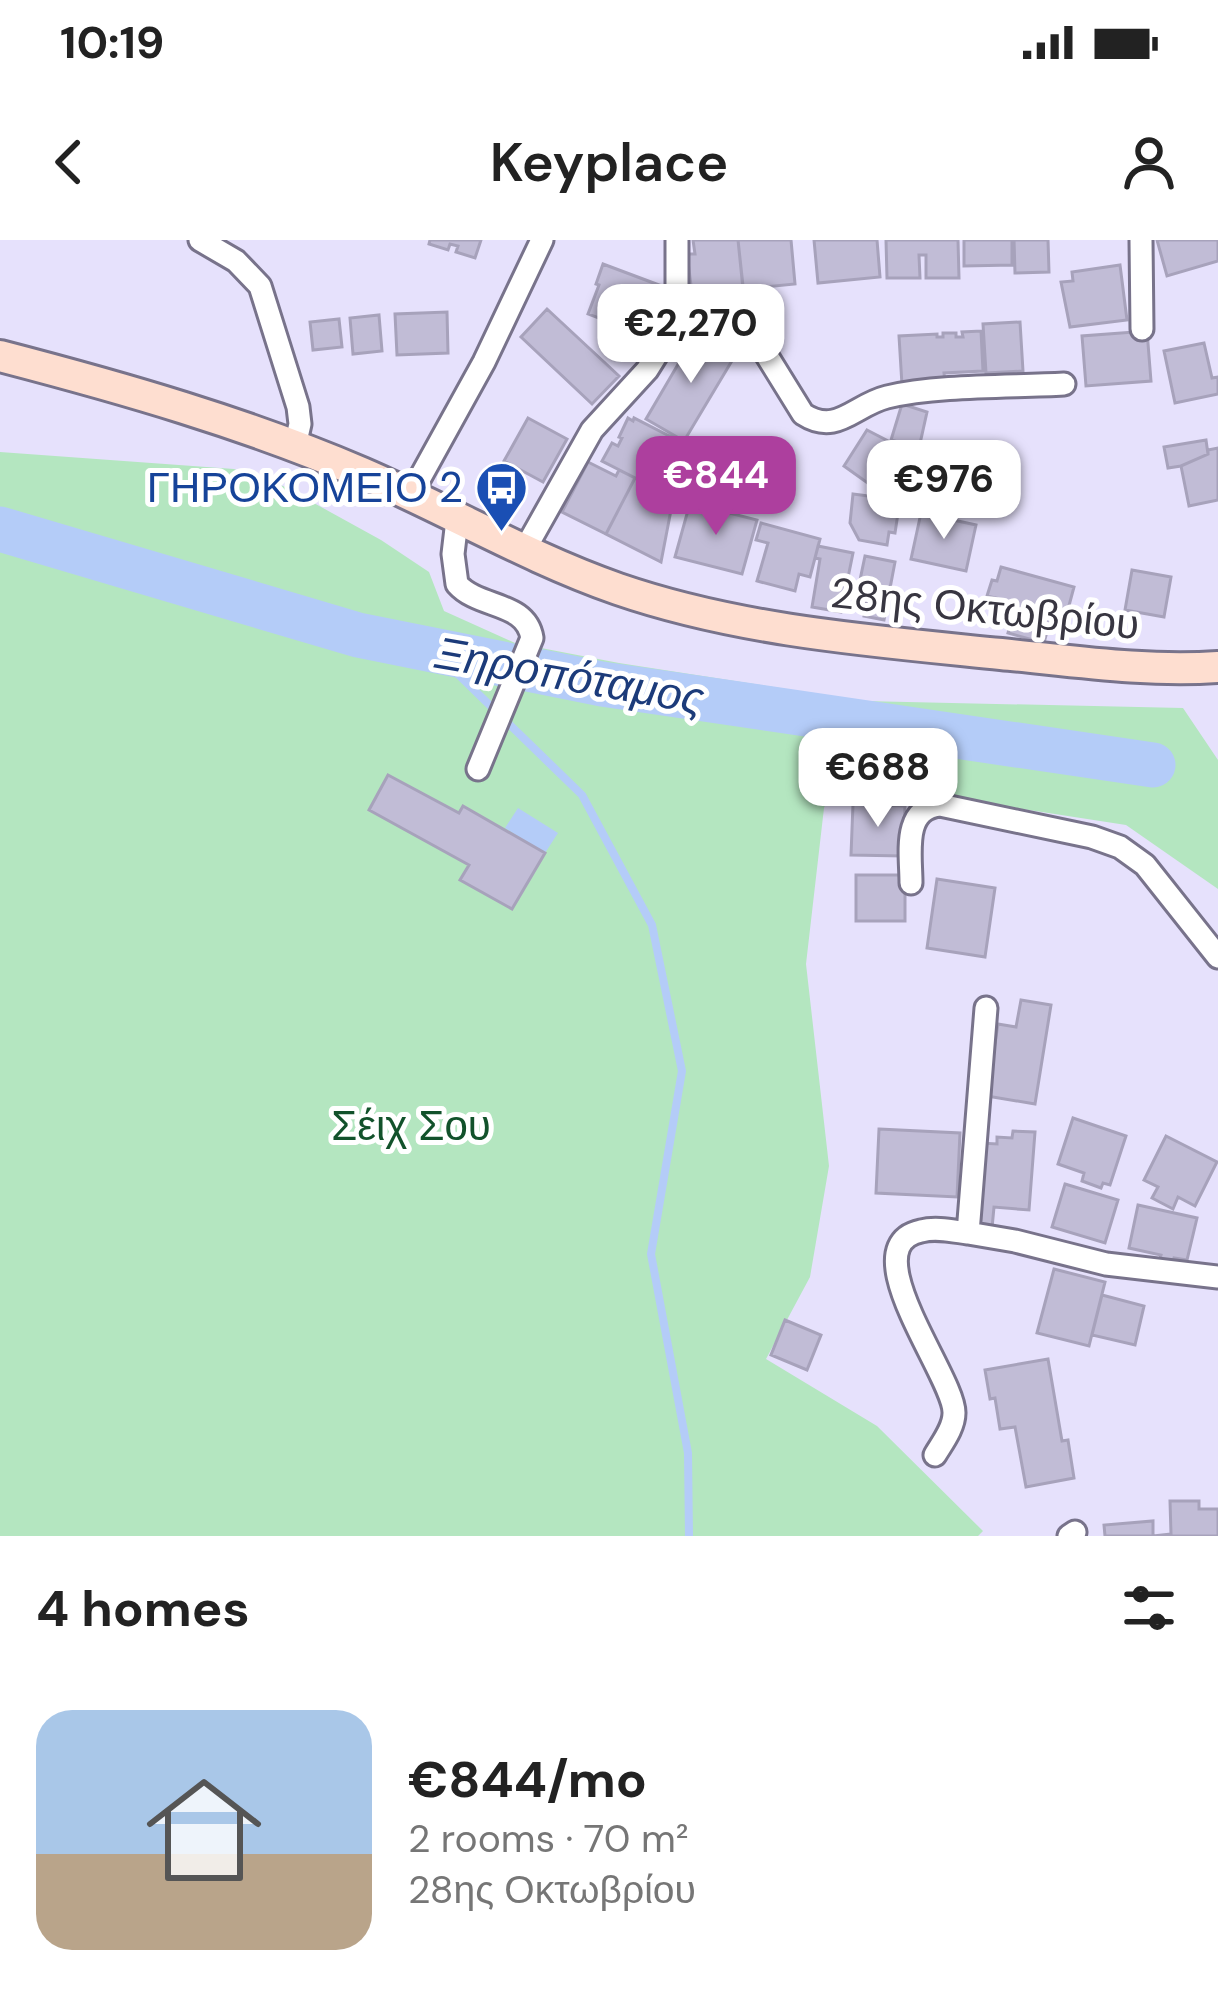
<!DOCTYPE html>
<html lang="en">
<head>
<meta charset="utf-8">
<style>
  body { margin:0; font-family:"DM Sans",sans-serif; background:#f6f6f6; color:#222; height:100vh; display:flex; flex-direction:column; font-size:45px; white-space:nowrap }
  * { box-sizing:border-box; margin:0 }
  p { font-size:39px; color:#767676 }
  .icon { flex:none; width:66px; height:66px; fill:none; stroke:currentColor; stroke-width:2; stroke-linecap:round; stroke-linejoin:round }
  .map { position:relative; height:1296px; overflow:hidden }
  .panel { display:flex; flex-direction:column; background:#fff; flex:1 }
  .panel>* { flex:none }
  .price { position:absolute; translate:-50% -102px; padding:0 27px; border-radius:24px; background:#fff; color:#222; font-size:39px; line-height:78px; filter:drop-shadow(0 3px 6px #0008) }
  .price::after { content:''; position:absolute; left:50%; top:72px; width:36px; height:27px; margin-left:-18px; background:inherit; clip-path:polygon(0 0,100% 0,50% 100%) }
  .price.current { background:#ad3f9e; color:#fff }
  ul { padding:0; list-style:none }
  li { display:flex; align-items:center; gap:36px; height:300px; padding:0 36px }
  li+li { border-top:3px solid #e0e0e0 }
  li span { display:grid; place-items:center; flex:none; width:336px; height:240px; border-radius:36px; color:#555 }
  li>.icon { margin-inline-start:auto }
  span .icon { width:144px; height:144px; fill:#fffc; stroke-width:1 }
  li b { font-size:51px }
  h2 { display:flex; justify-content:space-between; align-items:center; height:144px; padding:0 36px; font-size:51px }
  .status { display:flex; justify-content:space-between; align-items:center; height:84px; padding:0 60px; background:#fff; direction:ltr }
  .status svg { height:33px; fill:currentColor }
  header { display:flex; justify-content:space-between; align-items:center; height:156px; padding:0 36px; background:#fff; font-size:54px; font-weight:600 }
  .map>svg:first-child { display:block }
  .green { fill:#b4e6c0 }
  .water { fill:#b4ccf8 }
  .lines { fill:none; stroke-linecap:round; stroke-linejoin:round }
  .stream { stroke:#b4ccf8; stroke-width:8 }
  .river { stroke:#b4ccf8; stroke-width:45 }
  .building { fill:#c1bcd6; stroke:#a7a2bb; stroke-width:3 }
  .minor-casing { stroke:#78738b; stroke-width:27 }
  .secondary-casing { stroke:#78738b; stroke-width:36 }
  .minor { stroke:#fff; stroke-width:21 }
  .secondary { stroke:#feded0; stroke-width:30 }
  .labels { text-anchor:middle; stroke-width:10; stroke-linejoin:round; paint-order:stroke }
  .transit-label { font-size:42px; fill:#164399; stroke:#fff; text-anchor:end }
  .street-label { font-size:42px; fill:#383641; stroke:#fff }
  .park-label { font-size:42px; fill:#12522b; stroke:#fff }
  .water-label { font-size:45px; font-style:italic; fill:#1c3b7a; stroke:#fff }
</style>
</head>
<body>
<div class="status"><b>10:19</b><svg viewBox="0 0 49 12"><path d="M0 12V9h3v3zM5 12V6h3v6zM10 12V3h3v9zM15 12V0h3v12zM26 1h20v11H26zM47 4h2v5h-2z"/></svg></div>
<header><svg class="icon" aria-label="back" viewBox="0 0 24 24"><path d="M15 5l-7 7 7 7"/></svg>Keyplace<svg class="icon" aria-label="person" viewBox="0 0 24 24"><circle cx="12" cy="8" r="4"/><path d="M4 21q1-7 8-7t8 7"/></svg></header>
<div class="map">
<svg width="1218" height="1296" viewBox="0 0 1218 1296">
  <rect width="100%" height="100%" fill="#e6e1fc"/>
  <path class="green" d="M0,212l234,17 49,17 98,54 48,32 15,39 71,32 104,20 244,38 320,7 35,52v129l-92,-64 -291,-45 -11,28 -18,156 23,202 -19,111 -44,82 111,67 106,105 -5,5h-978z"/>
  <path class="water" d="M518,568l40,25 -13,20 -40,-25z"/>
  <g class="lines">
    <path class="stream" d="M434,411l148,144 70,130 30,146 -31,183 37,199 1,83"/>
    <path class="river" d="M0,289l358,106 244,49 551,81"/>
  </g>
  <path class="building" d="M430,0h51l-6,18 -19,-6 2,-6 -8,-2 -2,6 -19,-6z
    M693,0h45l6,55 -51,6 -6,-47h8z
    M738,0h53l4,44 -52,5z
    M814,0h63l3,37 -62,6z
    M886,0h72l1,38h-33v-23h-7l1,23h-33z
    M964,0h48v25l-48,1z
    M1014,0h34l1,32 -34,1z
    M1157,0h61v21l-51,15z
    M603,24l56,21 -18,49 -53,-20 11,-29 -3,-1z
    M1120,25l7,55 -57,7 -9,-45 12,-1 -1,-9z
    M547,69l72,67 -27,28 -71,-67z
    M447,72l1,41 -51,2 -2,-41z
    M379,75l3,36 -29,3 -3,-36z
    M339,79l3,28 -29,3 -3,-28z
    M1020,82l3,49 -37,2 -3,-49z
    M981,91l2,40 -39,2 1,9 -43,3 -3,-49 38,-2v3h6v-4h13v4h7l-1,-5z
    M1147,91l4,50 -65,5 -4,-50z
    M697,92l39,22 -52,87 -38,-22z
    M1204,103l8,35 6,-1v17l-43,9 -11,-52z
    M902,164l25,8 -8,36 -28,-8z
    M528,178l39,21 -24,43 -39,-21z
    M628,178l5,3 1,-3 39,20 -24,47 -47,-24 10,-18 6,3 4,-8 -3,-1z
    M867,190l25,13 -7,19 -16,22 -25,-18z
    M1206,200l2,14 -27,12 -13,2 -4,-21z
    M1218,208v52l-29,6 -8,-40 27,-12v-4z
    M588,222l28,14 3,-6 16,8 -29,56 -44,-22z
    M635,238l14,7 -5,11 27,14 -10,52 -55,-28z
    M853,254l47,6 -5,33 -6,-1 -2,13 -28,-5 -9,-17z
    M690,263l67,17 -15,54 -67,-17z
    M921,273l55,12 -10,46 -55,-12z
    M761,283l59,16 -10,38 -11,-3 -4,17 -38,-10 11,-38 -12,-3z
    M818,306l35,7 -12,59 -29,-5 8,-48 -5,-1z
    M865,316l30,6 -11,58 -20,-4 3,-17 -7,-19z
    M1001,327l73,20 -11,41 -14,-4 -5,19 -36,-10 4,-14 -20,-6 4,-15 -9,-2 5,-16 5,1z
    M1132,330l39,7 -7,40 -39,-7z
    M388,535l71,38 4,-7 82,47 -33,56 -52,-29 9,-15 -100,-55z
    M853,564l52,2 -2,50 -52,-1z
    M856,635h49v46h-49z
    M937,639l58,9 -10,69 -58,-9z
    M1021,760l30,5 -16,99 -48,-8 11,-72 18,3z
    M1073,878l53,18 -16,49 -7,-2 -2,5 -19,-7 2,-8 -26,-9z
    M879,889l81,4 -3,64 -81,-4z
    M1013,891l22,1 -6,78 -35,-3 -2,21 -18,-2 7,-83 16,1v-7l15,1z
    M1166,896l51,26 -22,44 -17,-9 -5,12 -21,-11 6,-11 -14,-7z
    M1065,944l53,16 -13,43 -53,-16z
    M1138,965l59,13 -10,42 -13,-2 -2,7 -13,-3 2,-7 -32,-7z
    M1054,1029l51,13 -16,64 -52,-13z
    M1102,1055l42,11 -9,39 -43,-10z
    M785,1080l36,15 -14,35 -36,-15z
    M1048,1119l14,82 6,-1 6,38 -48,9 -11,-60 -15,2 -5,-31 -5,1 -5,-29z
    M1170,1261h29v8h19v27h-65l18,-2z
    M1153,1281v15h-48l-1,-11z"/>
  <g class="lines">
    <defs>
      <path id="minor" d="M200,0l36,21 24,25 38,121 2,17 -5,22
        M1141,0l1,89
        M677,66l64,23 15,9 47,76c34,22 51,-9 84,-17 51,-12 124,-10 177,-13
        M410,256l74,-134 58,-122
        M457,280l-4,34 4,30c22,25 69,17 75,54l-54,131
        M524,311l68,-121 55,-60 15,-24 15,-40v-66
        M911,643c0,-29 -9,-74 29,-78l152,32 28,10 25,18 73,92
        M986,768l-18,225 47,8 91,23 112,13
        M935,1215c7,-12 19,-27 19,-42 1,-36 -104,-167 -33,-182 15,-4 32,0 47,2
        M1069,1296l6,-4"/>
      <path id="secondary" d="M0,116c123,32 245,67 362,117 86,37 167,85 256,116 122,42 255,52 383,65 72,7 145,18 217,13"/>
    </defs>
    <use href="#minor" class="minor-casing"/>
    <use href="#secondary" class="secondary-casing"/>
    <use href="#minor" class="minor"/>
    <use href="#secondary" class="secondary"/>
  </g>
  <defs>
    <symbol id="bus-pin" viewBox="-11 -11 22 30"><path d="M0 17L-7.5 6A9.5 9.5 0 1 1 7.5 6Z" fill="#1a4fb4" stroke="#fff"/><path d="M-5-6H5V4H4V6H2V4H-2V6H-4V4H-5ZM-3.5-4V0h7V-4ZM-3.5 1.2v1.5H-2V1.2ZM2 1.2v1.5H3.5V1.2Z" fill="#fff"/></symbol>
  </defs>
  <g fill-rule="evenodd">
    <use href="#bus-pin" x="472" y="218" width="59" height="81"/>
  </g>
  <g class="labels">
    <g class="transit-label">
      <text x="463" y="262">ΓΗΡΟΚΟΜΕΙΟ 2</text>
    </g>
    <g class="street-label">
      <text transform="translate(985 368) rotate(6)" y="15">28ης Οκτωβρίου</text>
    </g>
    <g class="park-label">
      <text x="411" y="900">Σέιχ Σου</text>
    </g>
    <g class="water-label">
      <text transform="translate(570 435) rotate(10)" y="16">Ξηροπόταμος</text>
    </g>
  </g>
</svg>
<b class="price" style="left:691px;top:146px">€2,270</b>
<b class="price current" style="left:716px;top:298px">€844</b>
<b class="price" style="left:944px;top:302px">€976</b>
<b class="price" style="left:878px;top:590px">€688</b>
</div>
<section class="panel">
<h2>4 homes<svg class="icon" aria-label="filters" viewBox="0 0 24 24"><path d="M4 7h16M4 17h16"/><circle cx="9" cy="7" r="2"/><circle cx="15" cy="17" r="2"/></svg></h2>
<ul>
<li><span style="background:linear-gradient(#a9c7e8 60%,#b9a48a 0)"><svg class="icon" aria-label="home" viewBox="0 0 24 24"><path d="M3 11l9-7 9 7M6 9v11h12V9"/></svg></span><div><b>€844/mo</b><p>2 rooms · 70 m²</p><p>28ης Οκτωβρίου</p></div></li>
</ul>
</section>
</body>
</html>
